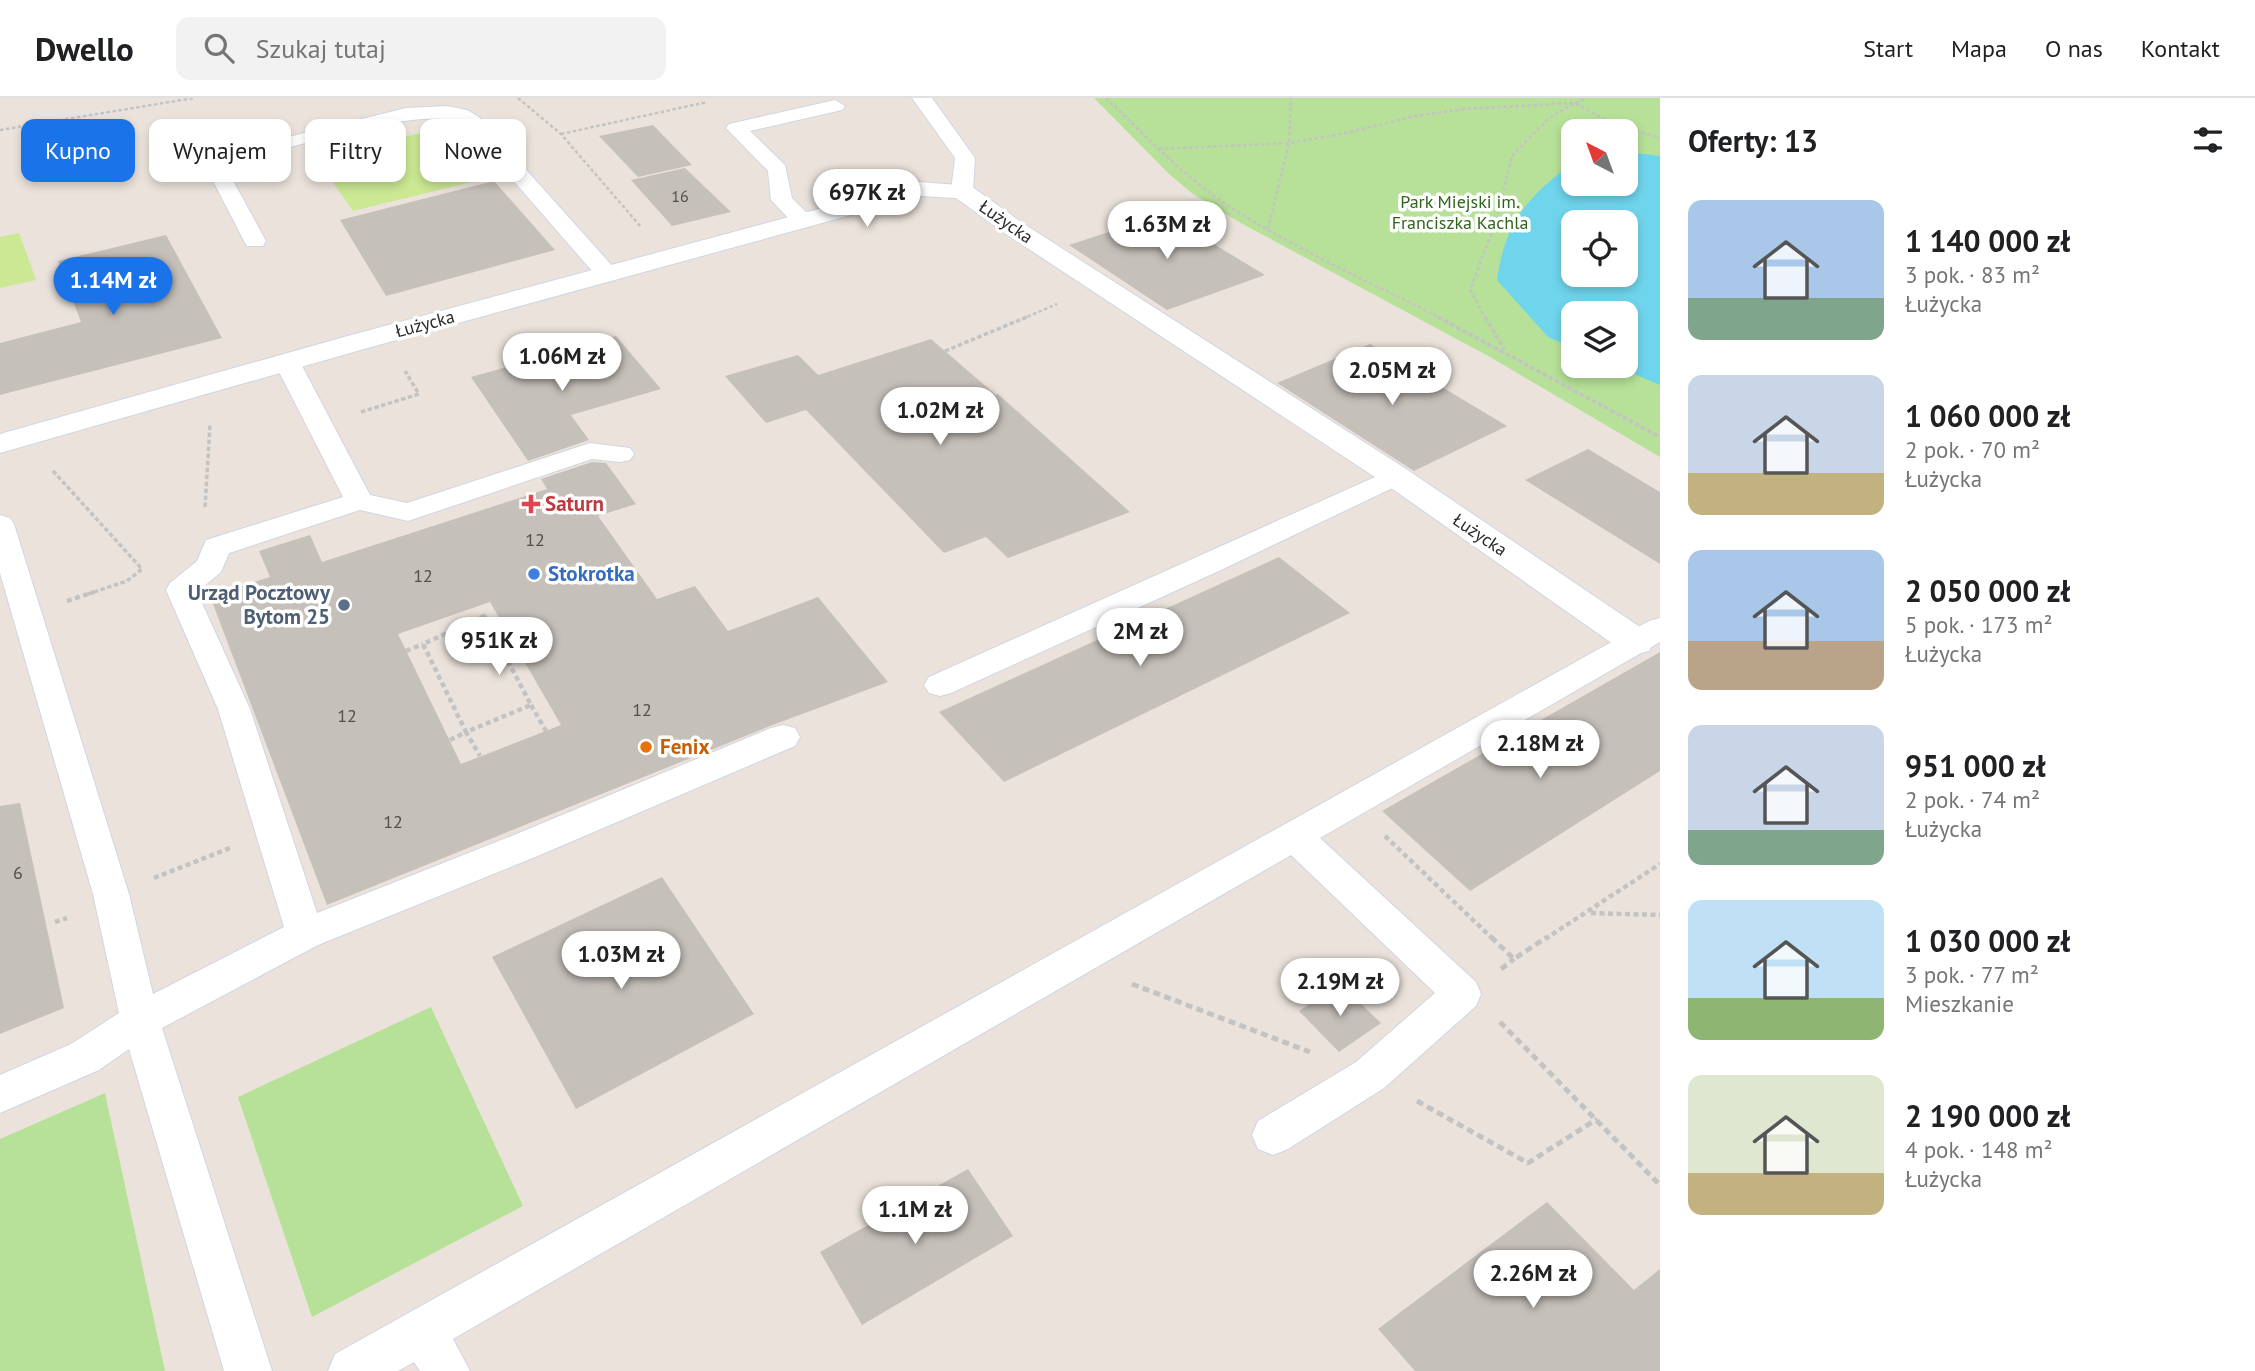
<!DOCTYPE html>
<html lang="pl">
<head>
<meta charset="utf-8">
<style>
  body { margin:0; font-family:"PT Sans",sans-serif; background:#f2f2f2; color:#202124; height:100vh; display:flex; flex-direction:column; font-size:26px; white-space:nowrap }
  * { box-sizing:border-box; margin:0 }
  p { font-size:23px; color:#757577 }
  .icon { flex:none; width:38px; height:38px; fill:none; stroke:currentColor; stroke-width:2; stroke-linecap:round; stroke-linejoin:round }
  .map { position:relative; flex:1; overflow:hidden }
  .panel { display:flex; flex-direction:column; background:#fff; width:595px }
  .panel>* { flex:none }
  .banner { position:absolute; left:21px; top:21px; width:665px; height:63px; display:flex; gap:14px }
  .needle { width:46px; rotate:319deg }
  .buttons { position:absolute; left:1561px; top:21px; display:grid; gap:14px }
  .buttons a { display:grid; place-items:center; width:77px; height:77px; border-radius:14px; background:#fff; box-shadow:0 4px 10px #0003; font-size:35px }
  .price { position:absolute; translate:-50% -60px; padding:0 16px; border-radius:24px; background:#fff; color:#222; font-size:23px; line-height:46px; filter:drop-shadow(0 2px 4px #0008) }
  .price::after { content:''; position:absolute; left:50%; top:42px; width:21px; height:16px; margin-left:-10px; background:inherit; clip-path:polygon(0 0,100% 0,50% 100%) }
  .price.selected { background:#1a73e8; color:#fff }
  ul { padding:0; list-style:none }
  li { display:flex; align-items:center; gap:21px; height:175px; padding:0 28px }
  li span { display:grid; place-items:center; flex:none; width:196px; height:140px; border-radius:14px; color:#555 }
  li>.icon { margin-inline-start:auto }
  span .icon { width:84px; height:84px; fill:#fffc; stroke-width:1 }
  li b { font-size:30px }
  h2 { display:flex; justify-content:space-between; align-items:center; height:84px; padding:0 28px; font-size:30px }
  .chip { padding:0 24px; border-radius:14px; background:#fff; box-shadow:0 4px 10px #0003; font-size:24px; line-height:63px }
  .chip.selected { background:#1a73e8; color:#fff }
  header { display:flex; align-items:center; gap:42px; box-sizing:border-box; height:98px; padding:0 35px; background:#fff; border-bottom:2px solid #e0e0e0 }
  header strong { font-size:33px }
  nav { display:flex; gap:38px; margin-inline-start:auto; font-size:24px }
  .search { width:490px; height:63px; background:#f2f2f2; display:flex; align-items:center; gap:18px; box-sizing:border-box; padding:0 24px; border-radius:14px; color:#757577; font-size:26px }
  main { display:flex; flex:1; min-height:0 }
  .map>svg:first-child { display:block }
  .green { fill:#b7e198; fill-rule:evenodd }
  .pitch { fill:#cbe893 }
  .water { fill:#6fd5ec; fill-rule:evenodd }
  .building { fill:#c6c0ba; fill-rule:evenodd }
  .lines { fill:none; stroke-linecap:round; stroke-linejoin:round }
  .service-casing { stroke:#d0d5e2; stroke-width:2 }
  .minor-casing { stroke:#d0d5e2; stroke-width:2 }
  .path-far3 { stroke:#c3c3c3; stroke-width:2.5; stroke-dasharray:3.5 2.5; stroke-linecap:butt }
  .path-far2 { stroke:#c3c3c3; stroke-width:3.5; stroke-dasharray:4.5 2.5; stroke-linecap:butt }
  .path-far1 { stroke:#c3c3c3; stroke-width:4.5; stroke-dasharray:5 3.5; stroke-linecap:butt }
  .path { stroke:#c3c3c3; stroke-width:5; stroke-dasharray:7 4.5; stroke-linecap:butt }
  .service { fill:#fff; fill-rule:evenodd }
  .minor { fill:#fff; fill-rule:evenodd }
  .health-dot { fill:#e0444e; stroke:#fff; stroke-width:2.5 }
  .shop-dot { fill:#3f7fe0; stroke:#fff; stroke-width:2.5 }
  .service-dot { fill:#5c6f8a; stroke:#fff; stroke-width:2.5 }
  .food-dot { fill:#e8710a; stroke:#fff; stroke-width:2.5 }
  .labels { text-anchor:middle; stroke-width:7; stroke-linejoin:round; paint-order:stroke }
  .far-number-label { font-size:16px; fill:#504f4d }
  .far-park-label { font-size:18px; fill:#30641b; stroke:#fff }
  .far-street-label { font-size:18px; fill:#292929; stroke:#fff }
  .number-label { font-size:18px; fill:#504f4d }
  .health-label { font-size:21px; font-weight:bold; fill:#be3a42; stroke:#fff; text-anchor:start }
  .shop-label { font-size:21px; font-weight:bold; fill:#366cbe; stroke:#fff; text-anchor:start }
  .service-label { font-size:21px; font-weight:bold; fill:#4e5e75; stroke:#fff; text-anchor:end }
  .food-label { font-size:21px; font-weight:bold; fill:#c56008; stroke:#fff; text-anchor:start }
</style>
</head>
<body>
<header>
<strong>Dwello</strong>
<div class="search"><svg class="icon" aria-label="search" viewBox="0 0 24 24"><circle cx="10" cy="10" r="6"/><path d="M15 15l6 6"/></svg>Szukaj tutaj</div>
<nav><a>Start</a><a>Mapa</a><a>O nas</a><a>Kontakt</a></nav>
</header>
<main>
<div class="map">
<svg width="1660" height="1273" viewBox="0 0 1660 1273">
  <rect width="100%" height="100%" fill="#ebe3db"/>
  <path class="green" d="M1094,0h566v359l-170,-100 -251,-135 -46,-28 -24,-20zM1573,33h53v53h-53zM1573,124h53v53h-53zM1573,215h53v53h-53z
    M431,909l92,199 -211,111 -74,-220z
    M105,995l60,278h-165v-232z"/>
  <path class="pitch" d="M444,30l44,50 -135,33 -38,-54z
    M19,135l17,47 -36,8v-51z"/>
  <path class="water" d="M1626,54l34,4v229l-45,-19h11v-53h-53v35l-25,-11 -51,-57c8,-58 31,-84 76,-117v21h53zM1573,124h53v53h-53z"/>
  <path class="building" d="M653,27l39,40 -54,12 -39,-41z
    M685,70l46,44 -59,14 -41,-46z
    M494,83l61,69 -169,46 -46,-76z
    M1164,116l101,61 -98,35 -98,-65z
    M166,137l56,103 -222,57v-52l81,-21 -23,-61z
    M616,238l45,53 -90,26 18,25 -61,21 -57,-84z
    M931,241l65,56 2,-1 132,118 -122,46 -22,-21 -42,16 -138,-143 -40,13 -41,-47 73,-21 20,20z
    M1370,246l137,82 -93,45 -137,-88z
    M1588,351l72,43v72l-135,-84z
    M592,364l14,1 30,41 -38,12 59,83 38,-13 33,45 90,-34 70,85 -118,44 -443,179 -117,-309 60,-19 -11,-26 51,-16 12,27 225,-73 -6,-10zM490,504l71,123 -100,39 -63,-130z
    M1279,459l71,56 -346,169 -65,-70z
    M1660,554v119l-190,120 -88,-80z
    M20,705l44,205 -64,26v-228z
    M662,779l92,137 -178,95 -84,-152z
    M1340,886l41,39 -42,29 -40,-41z
    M968,1071l45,67 -151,89 -42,-73z
    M1547,1104l87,88 26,-21v102h-245l-37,-42z"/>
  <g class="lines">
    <defs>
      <path id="service" d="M912,0h20l43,60 -2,33 -3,5h-16l-3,-5 4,-33z
        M835,2l10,6 -3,4 -92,21 35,34 7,33 22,22 -3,5h-16l-24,-25 -3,-29 -42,-43 3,-4z
        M447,8l20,4 12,7 136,152 4,5 -4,5h-16l-134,-154c-37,-22 -166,21 -211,32l-15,8 -8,12 35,64 -3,5h-16l-3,-5 -33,-64 14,-20 15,-8 166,-41z
        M287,256l9,3 4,5 70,133 37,8 183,-60 40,5 4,6 -4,6 -10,2 -28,-3 -184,62 -48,-11 -131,43 -8,19 -24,20 53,117 67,204 197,-78 257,-107 12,-3 12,3 5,9 -5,9 -255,109 -222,90 -156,83 110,343h-48l-95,-322 -30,21 -99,43v-38l71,-31 48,-31 -26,-119 -93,-321v-58l10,3 4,6 115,370 24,100 131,-67 -66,-218 -52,-119 4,-7 27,-22 9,-21 137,-43 -69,-135 4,-5z
        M1395,370l10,2 4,6 -4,6 -184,88 -270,123 -11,3 -11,-3 -5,-8 5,-8z
        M1660,520v24l-340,196 156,144 5,12 -5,12 -92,82 -96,61 -15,6 -15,-6 -6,-14 6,-14 98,-59 79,-69 -144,-138 -838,484 17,32h-50l-6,-9 -16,9h-70l7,-17 1314,-733z"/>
      <path id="minor" d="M919,84l52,4 53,38 382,245 243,164 5,9 -5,9 -13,3 -13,-3 -239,-168 -378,-249 -50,-36 -36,-2 -556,153 -364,104v-19l344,-97z"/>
    </defs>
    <use href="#service" class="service-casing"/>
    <use href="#minor" class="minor-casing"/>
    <path class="path-far3" d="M518,0l43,36 80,93
      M1106,0c36,34 70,71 111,100 66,46 152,83 225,121
      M0,32l194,-32
      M561,36l146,-32
      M1159,51l130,-6 57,-10 69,-17 50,-7 110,-6 12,-5
      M1268,131l21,-86 2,-45
      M1022,221l35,-15
      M1486,221l-16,-29 27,-72 15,-62 37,-38 26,-15 32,18 53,17"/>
    <path class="path-far2" d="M1438,219l222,120
      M1485,219l19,32
      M945,253l82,-34
      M361,314l58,-18 -14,-23
      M53,373l89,98 -15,12 -39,13
      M205,409l5,-82"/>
    <path class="path-far1" d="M67,503l27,-9
      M484,518l47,89 -65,27 -43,-88z
      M406,553l17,-7
      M531,607l15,26
      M450,642l16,-8 14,24
      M1385,738l108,103
      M154,780l76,-30
      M1591,815l69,2
      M55,824l12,-4
      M1545,841l115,-75"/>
    <path class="path" d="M1491,839l23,22 33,-22
      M1501,871l13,-10
      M1132,886l178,68
      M1500,924l160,163
      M1417,1003l111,62 69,-44"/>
    <use href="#service" class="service"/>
    <use href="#minor" class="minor"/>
  </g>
  <path class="health-dot" d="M527.5 395.5h7v7h7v7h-7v7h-7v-7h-7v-7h7z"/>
  <circle class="shop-dot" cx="534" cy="476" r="7"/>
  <circle class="service-dot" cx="344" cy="507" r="7"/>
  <circle class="food-dot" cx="646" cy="649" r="7"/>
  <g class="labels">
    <g class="far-number-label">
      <text x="680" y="104">16</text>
    </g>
    <g class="far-park-label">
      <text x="1460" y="110">Park Miejski im.<tspan x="1460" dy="21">Franciszka Kachla</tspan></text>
    </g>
    <g class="far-street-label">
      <text transform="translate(1006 124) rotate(35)" y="6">Łużycka</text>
      <text transform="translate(425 226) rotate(-15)" y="6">Łużycka</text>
      <text transform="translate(1480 437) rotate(34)" y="6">Łużycka</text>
    </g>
    <g class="number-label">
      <text x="535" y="448">12</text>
      <text x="423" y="484">12</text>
      <text x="642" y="618">12</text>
      <text x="347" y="624">12</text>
      <text x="393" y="730">12</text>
      <text x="18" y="781">6</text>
    </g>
    <g class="health-label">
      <text x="545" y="413">Saturn</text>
    </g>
    <g class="shop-label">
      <text x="548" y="483">Stokrotka</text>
    </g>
    <g class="service-label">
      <text x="330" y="502">Urząd Pocztowy<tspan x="330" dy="24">Bytom 25</tspan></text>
    </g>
    <g class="food-label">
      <text x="660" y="656">Fenix</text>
    </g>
  </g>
</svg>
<div class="buttons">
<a><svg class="needle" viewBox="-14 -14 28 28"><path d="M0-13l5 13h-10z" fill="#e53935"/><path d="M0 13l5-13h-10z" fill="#757577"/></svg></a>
<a><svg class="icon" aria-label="locate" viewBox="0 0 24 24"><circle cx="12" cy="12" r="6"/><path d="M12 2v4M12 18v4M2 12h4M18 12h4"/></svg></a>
<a><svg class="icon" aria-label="layers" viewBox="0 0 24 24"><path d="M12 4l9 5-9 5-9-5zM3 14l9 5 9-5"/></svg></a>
</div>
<b class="price" style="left:867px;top:131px">697K zł</b>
<b class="price" style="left:1167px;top:163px">1.63M zł</b>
<b class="price selected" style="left:113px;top:219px">1.14M zł</b>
<b class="price" style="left:562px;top:295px">1.06M zł</b>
<b class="price" style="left:1392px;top:309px">2.05M zł</b>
<b class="price" style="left:940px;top:349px">1.02M zł</b>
<b class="price" style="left:1140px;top:570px">2M zł</b>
<b class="price" style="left:499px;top:579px">951K zł</b>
<b class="price" style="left:1540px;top:682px">2.18M zł</b>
<b class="price" style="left:621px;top:893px">1.03M zł</b>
<b class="price" style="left:1340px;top:920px">2.19M zł</b>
<b class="price" style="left:915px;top:1148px">1.1M zł</b>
<b class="price" style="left:1533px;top:1212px">2.26M zł</b>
<div class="banner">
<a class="chip selected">Kupno</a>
<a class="chip">Wynajem</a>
<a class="chip">Filtry</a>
<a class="chip">Nowe</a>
</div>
</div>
<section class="panel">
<h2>Oferty: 13<svg class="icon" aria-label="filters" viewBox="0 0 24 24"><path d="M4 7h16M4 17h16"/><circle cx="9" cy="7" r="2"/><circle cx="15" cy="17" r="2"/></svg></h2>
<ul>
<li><span style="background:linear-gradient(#a9c7e8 70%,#7fa58c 0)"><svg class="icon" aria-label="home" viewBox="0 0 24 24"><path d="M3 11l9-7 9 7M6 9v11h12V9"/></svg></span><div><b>1 140 000 zł</b><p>3 pok. · 83 m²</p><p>Łużycka</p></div></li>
<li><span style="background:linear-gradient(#c9d6e8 70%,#c2b280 0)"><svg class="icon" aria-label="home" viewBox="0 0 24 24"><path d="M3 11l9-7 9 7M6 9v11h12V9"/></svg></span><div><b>1 060 000 zł</b><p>2 pok. · 70 m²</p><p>Łużycka</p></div></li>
<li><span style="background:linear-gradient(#a9c7e8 65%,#b9a48a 0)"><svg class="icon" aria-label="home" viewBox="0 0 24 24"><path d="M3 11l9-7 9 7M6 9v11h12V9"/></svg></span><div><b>2 050 000 zł</b><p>5 pok. · 173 m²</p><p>Łużycka</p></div></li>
<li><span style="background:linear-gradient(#c9d6e8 75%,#7fa58c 0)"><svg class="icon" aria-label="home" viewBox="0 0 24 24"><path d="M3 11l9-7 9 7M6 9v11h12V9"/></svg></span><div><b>951 000 zł</b><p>2 pok. · 74 m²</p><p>Łużycka</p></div></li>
<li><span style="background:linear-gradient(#bfe0f5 70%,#8fb573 0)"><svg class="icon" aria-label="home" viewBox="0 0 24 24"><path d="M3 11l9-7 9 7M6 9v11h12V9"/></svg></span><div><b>1 030 000 zł</b><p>3 pok. · 77 m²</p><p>Mieszkanie</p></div></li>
<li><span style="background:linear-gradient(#dfe7d0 70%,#c2b280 0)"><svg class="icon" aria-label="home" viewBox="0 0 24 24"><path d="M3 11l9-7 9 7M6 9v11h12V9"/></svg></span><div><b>2 190 000 zł</b><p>4 pok. · 148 m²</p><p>Łużycka</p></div></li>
</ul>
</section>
</main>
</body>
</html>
